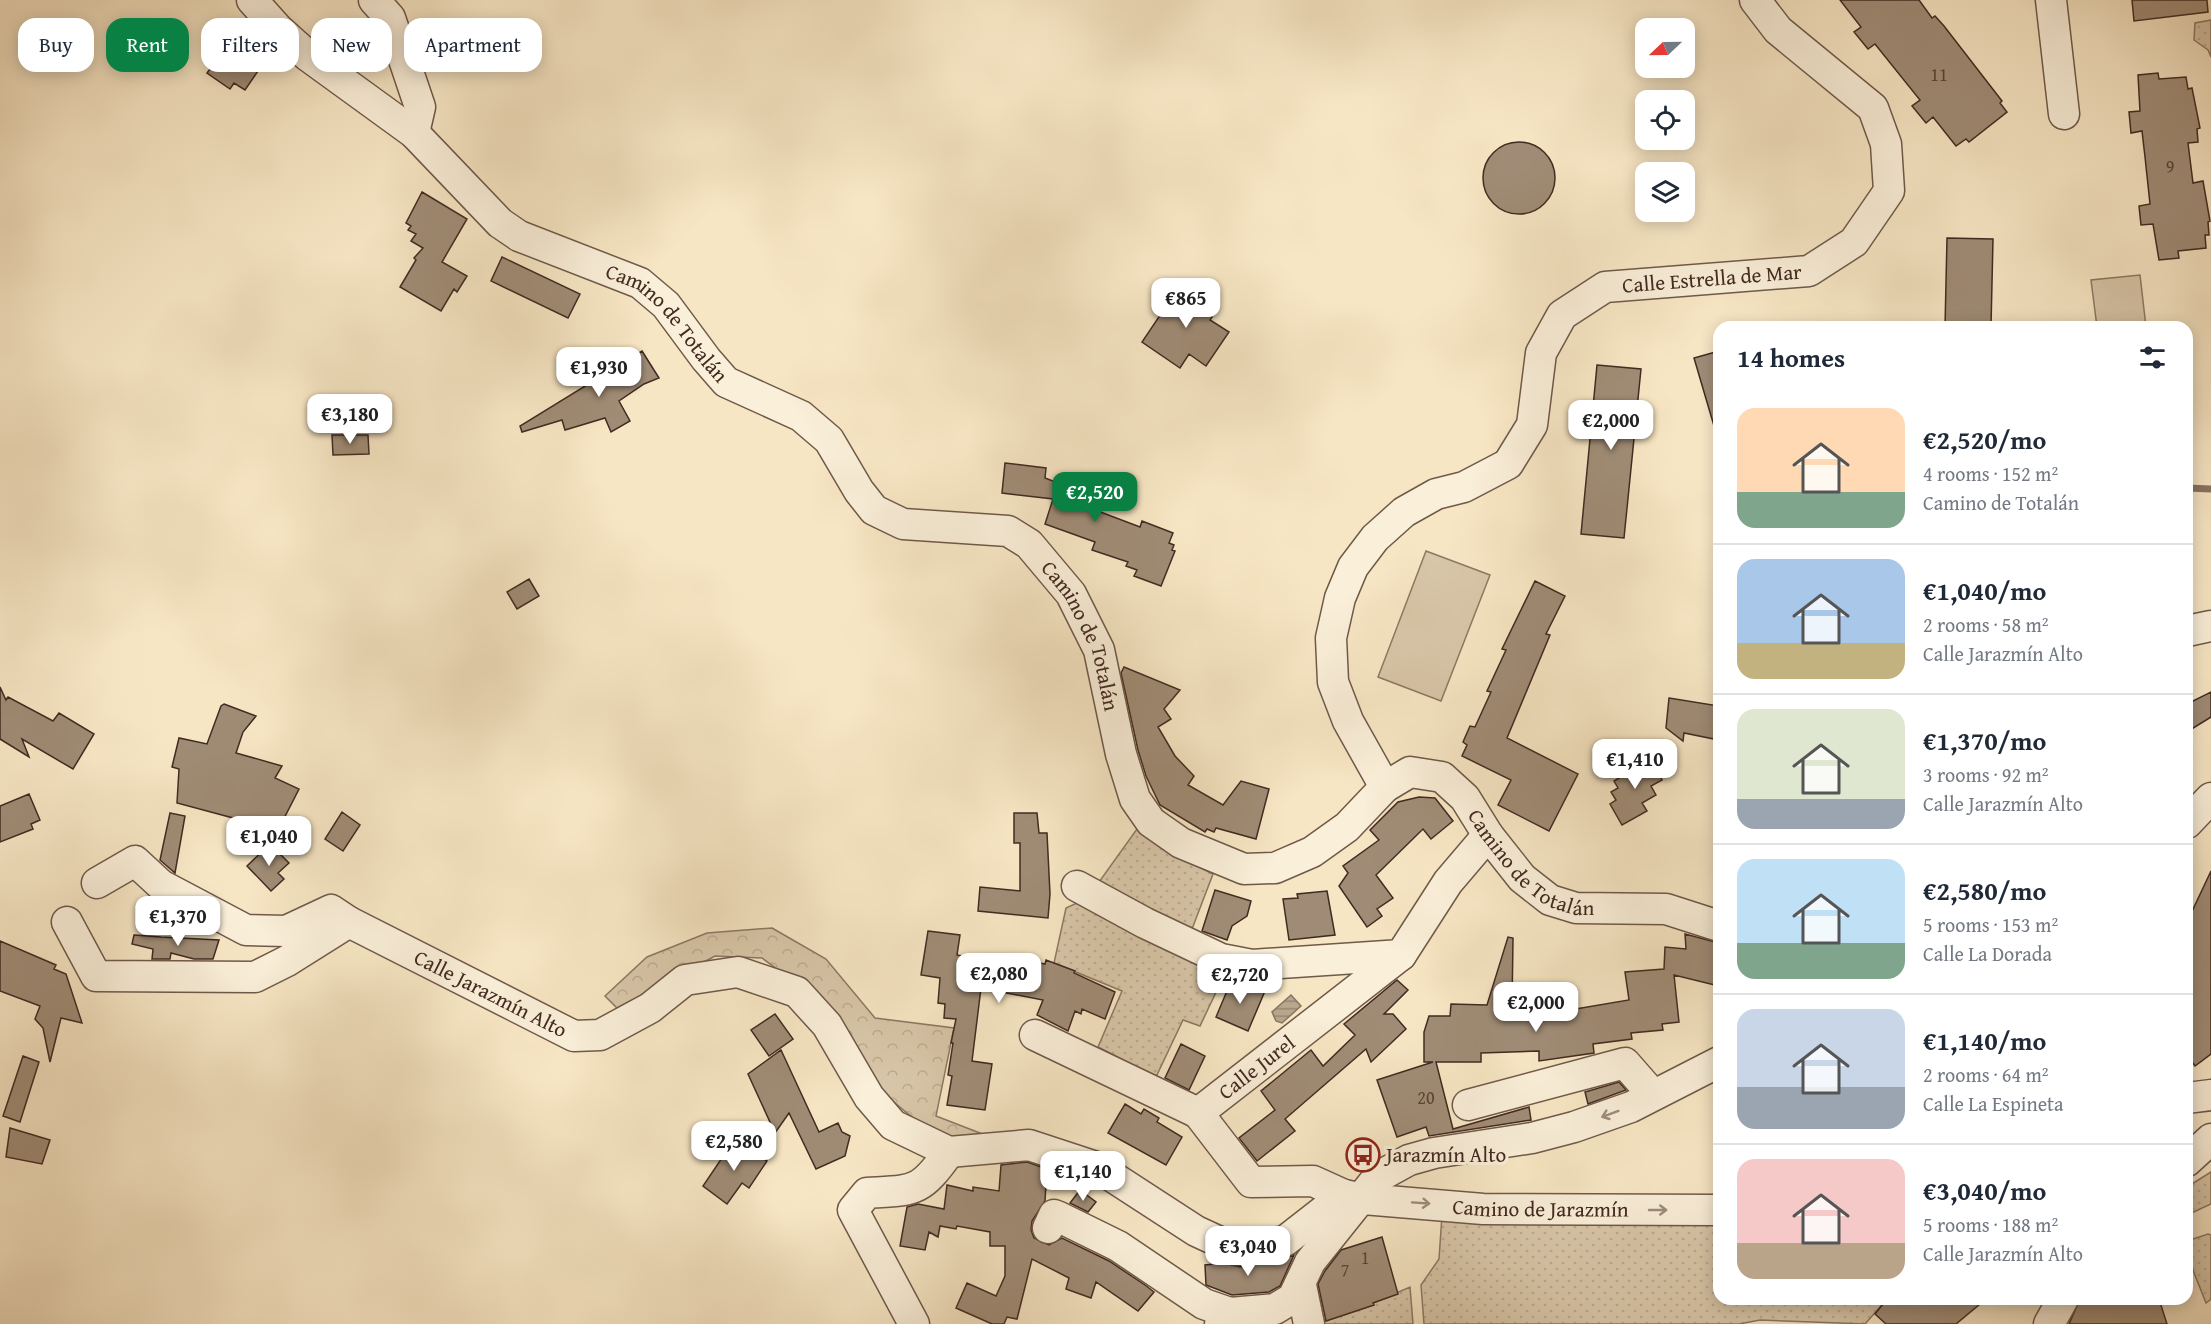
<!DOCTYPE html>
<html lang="en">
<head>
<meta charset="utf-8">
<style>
  body { margin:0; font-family:"Gentium Book Plus",serif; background:#f2f2f3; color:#1f2937; height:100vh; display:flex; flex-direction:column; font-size:22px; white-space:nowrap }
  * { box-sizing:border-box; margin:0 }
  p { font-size:20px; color:#747a83 }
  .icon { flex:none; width:33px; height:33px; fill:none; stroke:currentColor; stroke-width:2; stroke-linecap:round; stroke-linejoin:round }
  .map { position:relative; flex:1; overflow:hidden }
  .details { position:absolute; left:1713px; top:321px; width:480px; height:984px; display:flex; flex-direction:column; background:#fff; border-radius:18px; box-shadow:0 3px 15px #0003 }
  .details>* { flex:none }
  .banner { position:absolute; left:18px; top:18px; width:570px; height:54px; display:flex; gap:12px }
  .needle { width:39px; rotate:248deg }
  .buttons { position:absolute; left:1635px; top:18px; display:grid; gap:12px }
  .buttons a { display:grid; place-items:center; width:60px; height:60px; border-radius:12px; background:#fff; box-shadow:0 3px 15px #0003; font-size:30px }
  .price { position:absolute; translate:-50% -51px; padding:0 14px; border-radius:12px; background:#fff; color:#222; font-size:20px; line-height:39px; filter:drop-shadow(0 2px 3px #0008) }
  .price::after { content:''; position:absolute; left:50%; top:36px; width:18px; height:14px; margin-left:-9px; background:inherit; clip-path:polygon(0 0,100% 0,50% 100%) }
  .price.active { background:#0b8043; color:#fff }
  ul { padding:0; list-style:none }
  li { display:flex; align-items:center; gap:18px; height:150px; padding:0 24px }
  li+li { border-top:2px solid #e0e1e3 }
  li span { display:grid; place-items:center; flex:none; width:168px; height:120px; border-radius:18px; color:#555 }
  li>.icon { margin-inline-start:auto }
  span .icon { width:72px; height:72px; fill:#fffc; stroke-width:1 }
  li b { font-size:26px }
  h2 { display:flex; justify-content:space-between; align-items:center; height:72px; padding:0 24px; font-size:26px }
  .pill { padding:0 21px; border-radius:18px; background:#fff; box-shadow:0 3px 15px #0003; font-size:21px; line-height:54px }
  .pill.active { background:#0b8043; color:#fff }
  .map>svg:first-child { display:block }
  .grass { fill:url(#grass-dots); stroke:#8d7864; stroke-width:1.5 }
  .forest { fill:url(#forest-crowns); stroke:#8d7864; stroke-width:1.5 }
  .garden { fill:#d8c6a8; stroke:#8d7864; stroke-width:1.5 }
  .water { fill:url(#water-rules); stroke:#897462; stroke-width:1.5 }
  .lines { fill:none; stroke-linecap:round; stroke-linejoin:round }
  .stream { stroke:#897462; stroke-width:7 }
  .building { fill:#a08c76; stroke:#422a21; stroke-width:1.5 }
  .minor-casing { stroke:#6f594a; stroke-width:33 }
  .minor { stroke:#faefd9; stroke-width:30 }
  .oneway { stroke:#9e8c7d }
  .labels { text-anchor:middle; stroke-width:6; stroke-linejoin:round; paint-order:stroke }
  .number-label { font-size:18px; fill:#5a4236 }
  .street-label { font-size:21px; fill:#422a21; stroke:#faefd9 }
  .poi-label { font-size:21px; fill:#422a21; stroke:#faefd9; text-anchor:start }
</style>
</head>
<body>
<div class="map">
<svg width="2211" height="1324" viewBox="0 0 2211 1324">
  <defs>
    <pattern id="grass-dots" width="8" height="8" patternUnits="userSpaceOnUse" patternTransform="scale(1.5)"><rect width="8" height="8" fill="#d8c6a8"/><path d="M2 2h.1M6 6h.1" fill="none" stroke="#bbaa90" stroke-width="1.8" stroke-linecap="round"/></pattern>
    <pattern id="forest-crowns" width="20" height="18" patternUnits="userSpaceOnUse" patternTransform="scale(1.5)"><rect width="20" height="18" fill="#d8c6a8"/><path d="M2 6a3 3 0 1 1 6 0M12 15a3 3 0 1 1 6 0" fill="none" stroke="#bbaa90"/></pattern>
    <pattern id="water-rules" width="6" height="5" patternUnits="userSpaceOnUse" patternTransform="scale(1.5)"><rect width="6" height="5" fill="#b9a68d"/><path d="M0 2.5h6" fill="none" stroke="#988773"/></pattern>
  </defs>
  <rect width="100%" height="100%" fill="#f7e6c4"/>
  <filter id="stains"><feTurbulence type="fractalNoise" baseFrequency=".00333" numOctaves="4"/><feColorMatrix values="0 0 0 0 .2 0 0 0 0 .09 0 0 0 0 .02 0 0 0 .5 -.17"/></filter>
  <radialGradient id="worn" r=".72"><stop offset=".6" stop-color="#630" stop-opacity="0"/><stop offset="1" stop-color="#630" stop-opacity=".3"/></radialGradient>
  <path class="grass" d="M2211,20v37l-3,-7 -14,-10 1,-17z
    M1137,829l34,24 42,21 -21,55 -52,-19 -41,-28z
    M1079,902l147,69 -26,55 -17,-6 -27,57 -58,-30 24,-56 -68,-28 12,-55z
    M2211,1172v32l-24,11v-28z
    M1442,1215l277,9v75h168l-22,25 -105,-4 -21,4h-315l-3,-39 18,-26z
    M2208,1234l3,1v64l-5,4 -19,-48v-14z
    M1410,1287l3,37h-96l56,-19v-2z"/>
  <path class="forest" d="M772,928l54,31 49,59 79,10 -18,88 62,24 -33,2 -41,-15 -41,-34 -59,-89 -62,-46 -47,-2 -98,52 -12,-12 42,-39 60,-24z"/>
  <path class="garden" d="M2140,275l6,52h-49l-6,-47z
    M1426,551l64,24 -49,126 -63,-24z"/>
  <path class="water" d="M1291,995l10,11 -19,17 -6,-2 -4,-9z"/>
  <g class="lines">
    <path class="stream" d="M2187,488l24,1"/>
  </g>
  <path class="building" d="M1840,0h79l13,18 3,-2 9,10 58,75 -2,2 7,9 -38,30 -3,-3 -10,7 -23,-29 -7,6 -14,-17 8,-6 -45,-56 -7,5 -14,-17 7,-5z
    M2132,0h75l1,12 -74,9z
    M227,45l33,23 -15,22 -11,-7 -4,6 -23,-16z
    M2158,73l1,6 27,-2 2,12 4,-1 8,40 -3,1 1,13 -10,1 5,40 10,-2 7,40 -2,1 1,13h-4l1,13 -28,3 1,7 -20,2 -6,-36 -12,1 -2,-19 11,-2 -5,-47 -3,-26 -11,2 -2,-21 11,-1 -2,-36z
    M1483 178a36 36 0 1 1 72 0a36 36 0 1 1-72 0Z
    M422,192l45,27 -25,43 25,14 -10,16 -3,-3 -13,22 -41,-24 16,-27 -2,-2 9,-10 -12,-7 5,-7 -8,-4 3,-4 -5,-3z
    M1947,238l46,1 -2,88h-46z
    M502,257l78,37 -12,24 -77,-37z
    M1181,284l37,24 -8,12 19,12 -23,34 -17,-12 -9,14 -38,-26z
    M642,351l17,27 -15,6 -25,17 11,20 -19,11 -6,-14 -40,12 -3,-10 -40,12 -2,-6z
    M1719,351v74l-5,1 -20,-68z
    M1597,365l44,4 -17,169 -43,-4z
    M332,435h36l1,19 -36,1z
    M1005,463l41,5 -1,10 49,19 -4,11 50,19 2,-6 31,12 -4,10 5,2 -2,5 3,1 -14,35 -27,-10 3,-6 -11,-4 2,-4 -36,-12 3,-8 -50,-18 8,-25 -51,-6z
    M529,579l10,17 -22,13 -10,-17z
    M1535,581l30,15 -19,38 4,1 -43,103 71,36 -29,57 -51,-26 13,-25 -49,-24 5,-11 -4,-3 7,-16 5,1 16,-35 -4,-1 19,-41 -4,-1z
    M1124,667l56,23 -16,19 7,10 -13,8 17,29 19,20 -6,9 35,20 18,-24 28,8 -13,50 -40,-11 -2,4 -7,-3 -2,3 -45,-27 -14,-29 -8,-26 -17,-77z
    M0,687l6,13 2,-3 45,24 6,-8 35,21 -21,35 -51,-30 7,18 -29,-18z
    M2211,692v25l-24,15v-28z
    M1669,698l50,8 -5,33 -30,-6 -1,8 -17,-13z
    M224,704l32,12 -13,16 -7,21 46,13 -7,12 24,11 -21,41 -101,-27 2,-34 -7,-2 7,-29 28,6 14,-38z
    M1648,755l14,25 -11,6 5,9 -14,8 5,8 -25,14 -12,-21 6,-4 -5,-8 7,-4 -4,-7 20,-12 -3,-4z
    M29,794l11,26 -9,4 2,5 -33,13v-36z
    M1419,797l16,1 18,23 -22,18 -8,-10 -47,46 17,23 -16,11 5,7 -15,11 -28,-41 9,-13 -5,-7 36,-26 -9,-10 28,-28z
    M342,812l18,13 -17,26 -18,-12z
    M170,813l15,3 -10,57 -15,-13z
    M1014,813h23l2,20h8l3,61 -2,24 -70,-7 2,-24 40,4v-48h-6z
    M270,844l19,19 -11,10 6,6 -13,12 -24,-25z
    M2211,871v183l-16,12 -8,-11v-133z
    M1215,890l36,11 -4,15 -15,10 -5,14 -25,-9z
    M1327,891l8,44 -46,5 -6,-41 15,-1 -1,-4z
    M928,931l32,4 -3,20 47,9 1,-8 40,8 1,-4 29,11 -1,2 41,19 -10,27 -23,-10 -1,5 -6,-3 -7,20 -31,-16 6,-15 -62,-12 -9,73 20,3 -7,46 -38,-5 5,-29 -4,-1 5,-32h-2l5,-24 -12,-1 1,-14 -7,-1 2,-25 -19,-3z
    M1685,934l34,9v43l-45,-11 5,47 -17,2 1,6 -32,3 1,6 -39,5 1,9 -55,8v-10l-58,2v9h-45l17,67 76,-22 2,13 -102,16 -3,-9 -29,10 -20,-57 56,-18h-9v-30l5,-16h21l1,-12 36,1 21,-68 5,1 -1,71h28v6l89,-15 -4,-28 39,-3 1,-22 21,2z
    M134,935l27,2 58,3 -6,19h-19l-23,-6 -1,6h-18l1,-10 -21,-5z
    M0,941l56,24 -2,4 12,5 16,49 -21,-5 -11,44 -7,-34 -8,-9 5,-13 -40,-15z
    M1232,979l33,12 -17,40 -32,-14z
    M1397,980l11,10 -24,24h9l13,15 -35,33 -5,-13 -81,70 10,12 -38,30 -18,-23 36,-28 -14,-19 50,-41 12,16 32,-31 -11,-11z
    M775,1014l18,25 -24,17 -18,-26z
    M1181,1044l24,12 -16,34 -24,-12z
    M781,1050l38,82 19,-9 4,9 8,4 -5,20 -29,13 -27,-56 -14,20 -27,-59z
    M23,1056l16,6 -19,60 -17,-6z
    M1619,1082l7,8 -38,14 -3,-12z
    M1125,1104l16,10 3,-5 15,9 -2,4 25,15 -16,28 -58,-32z
    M10,1128l40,12 -8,24 -36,-7z
    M732,1143l10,6 2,-3 23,15 -18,27 -7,-5 -15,21 -24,-18z
    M1027,1162l20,7 -2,32 -13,20 -1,9 3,8 15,7 13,-7 47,23 36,24 9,7 -16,19 -42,-29 -5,16 -25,-9 3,-11 -37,-19 -15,60 -10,-2 -3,7h-12l-36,-16 11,-25 29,13 9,-20v-30h-15v-14l-33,-6 -1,3 -16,-3 -2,11 -9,-5 -4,18 -25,-4 7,-39 11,-3 26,5 3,-24 26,6v-4l26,4 2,-26z
    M1080,1190l16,12 -8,10 -18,-9z
    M1382,1237l16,57 -25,9 1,2 -48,16 -8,-37 7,-13 16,-21z
    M1294,1255l-14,31 -11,6 -37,3 -26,-10 -1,-20 20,-2 15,4z
    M1887,1299h99l-30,25h-70l-11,-10z
    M2080,1299h79l8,25h-98z"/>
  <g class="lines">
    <defs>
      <g id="minor">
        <path id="s1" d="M252,0l26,29 30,27 106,77 86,90 19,13 121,47 26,22 40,54 20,23 75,34 28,24 30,51 15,19 29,14 105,7 21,13 42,50 28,56 22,104 14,45 16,23 30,21 63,26 31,-1 37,-16 35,-25 38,-40 25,-15 32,5 23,21 23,37 34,43 28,22 26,8 90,1 53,17"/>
        <path d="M374,0l16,18 30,89 -6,26"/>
        <path d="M2051,0l13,114"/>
        <path d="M2187,631l24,-5"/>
        <path id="s2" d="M1385,787l-37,-66 -15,-39 -2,-44 9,-40 13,-31 22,-29 29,-26 32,-18 28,-7 44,-23 24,-39 9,-72 21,-38 43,-28 204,-16 45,-29 35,-51 -3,-47 -13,-36 -95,-78 -23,-30"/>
        <path d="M2187,823l24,-25"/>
        <path d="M97,883l38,-22 26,24 85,45 40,1 45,-21 18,12"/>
        <path d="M1077,886l68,37 76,36 31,6 149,-10 47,-73 40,-47"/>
        <path id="s3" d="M67,922l29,54 159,1 32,-16 62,-39 225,114 26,-1 50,-27 35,-28 53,-8 59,20 30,33 42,72 24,28 56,27 80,-7 70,23 97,63 41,19 48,-9 59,-46 19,4 120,10 236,1"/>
        <path id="s4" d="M1035,1035l163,78 203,-158"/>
        <path d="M2187,1098l24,-3"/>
        <path d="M1468,1105l157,-42 28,32"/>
        <path d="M1198,1113l53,69 62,-1 31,14"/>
        <path d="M2187,1161l24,-22"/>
        <path d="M1048,1228l6,-13 5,2 59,29 86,58 26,9"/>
        <path d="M1301,1285l8,39"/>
        <path d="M914,1324l-61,-114 14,-17c48,-3 53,0 82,-41"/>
        <path d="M1220,1324l10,-11 45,-4 18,-11 17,-36 68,-85 31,-17 25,-7 98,-15 42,-11 57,-20 88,-45"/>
        <path d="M2049,1324l14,-25"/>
      </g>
    </defs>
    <use href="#minor" class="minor-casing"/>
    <use href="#minor" class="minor"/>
  </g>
  <defs><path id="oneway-shaft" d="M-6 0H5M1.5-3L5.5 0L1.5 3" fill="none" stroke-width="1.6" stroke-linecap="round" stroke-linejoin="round" transform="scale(1.5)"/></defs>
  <g class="oneway">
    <use href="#oneway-shaft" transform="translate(1610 1114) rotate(160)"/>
    <use href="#oneway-shaft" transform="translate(1421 1203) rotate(4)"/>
    <use href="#oneway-shaft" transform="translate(1658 1210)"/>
  </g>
  <defs>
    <symbol id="bus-ring" viewBox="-11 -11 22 22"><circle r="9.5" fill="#faefd9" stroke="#8f2418" stroke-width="1.5"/><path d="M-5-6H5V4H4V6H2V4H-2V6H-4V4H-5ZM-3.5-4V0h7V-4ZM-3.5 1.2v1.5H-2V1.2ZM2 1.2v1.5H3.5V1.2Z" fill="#8f2418"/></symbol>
  </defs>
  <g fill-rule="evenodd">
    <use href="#bus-ring" x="1344" y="1136" width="38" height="38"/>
  </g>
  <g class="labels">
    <g class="number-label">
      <text x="1939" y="81">11</text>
      <text x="2170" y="173">9</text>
      <text x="1426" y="1104">20</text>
      <text x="1365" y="1264">1</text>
      <text x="1345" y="1276">7</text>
    </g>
    <g class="street-label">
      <text dy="7" stroke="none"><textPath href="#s2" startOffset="747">Calle Estrella de Mar</textPath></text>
      <text dy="7" stroke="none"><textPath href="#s1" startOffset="534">Camino de Totalán</textPath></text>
      <text dy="7" stroke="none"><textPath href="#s1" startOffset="1092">Camino de Totalán</textPath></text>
      <text dy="7" stroke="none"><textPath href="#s1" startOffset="1758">Camino de Totalán</textPath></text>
      <text dy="7" stroke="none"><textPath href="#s3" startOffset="488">Calle Jarazmín Alto</textPath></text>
      <text dy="7" stroke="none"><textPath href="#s4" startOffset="255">Calle Jurel</textPath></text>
      <text dy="7" stroke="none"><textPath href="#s3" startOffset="1688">Camino de Jarazmín</textPath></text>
    </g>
    <g class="poi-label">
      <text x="1386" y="1162">Jarazmín Alto</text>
    </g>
  </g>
  <rect width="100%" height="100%" filter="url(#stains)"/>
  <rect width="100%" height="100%" fill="url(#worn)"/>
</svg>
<div class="buttons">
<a><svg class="needle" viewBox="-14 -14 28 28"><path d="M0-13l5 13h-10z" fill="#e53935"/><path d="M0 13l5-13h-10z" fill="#747a83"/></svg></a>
<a><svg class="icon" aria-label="locate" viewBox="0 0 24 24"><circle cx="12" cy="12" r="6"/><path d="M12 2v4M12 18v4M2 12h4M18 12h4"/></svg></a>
<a><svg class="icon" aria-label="layers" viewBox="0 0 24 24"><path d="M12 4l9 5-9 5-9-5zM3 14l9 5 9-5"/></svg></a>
</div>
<b class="price" style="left:1186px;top:329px">€865</b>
<b class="price" style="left:599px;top:398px">€1,930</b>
<b class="price" style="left:350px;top:445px">€3,180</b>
<b class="price" style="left:1611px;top:451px">€2,000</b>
<b class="price active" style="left:1095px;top:523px">€2,520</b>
<b class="price" style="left:1635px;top:790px">€1,410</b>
<b class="price" style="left:269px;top:867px">€1,040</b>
<b class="price" style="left:178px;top:947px">€1,370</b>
<b class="price" style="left:999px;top:1004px">€2,080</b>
<b class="price" style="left:1240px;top:1005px">€2,720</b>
<b class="price" style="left:1536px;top:1033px">€2,000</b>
<b class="price" style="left:734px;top:1172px">€2,580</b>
<b class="price" style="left:1083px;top:1202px">€1,140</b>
<b class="price" style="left:1248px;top:1277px">€3,040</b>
<div class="banner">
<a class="pill">Buy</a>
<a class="pill active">Rent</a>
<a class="pill">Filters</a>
<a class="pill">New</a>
<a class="pill">Apartment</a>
</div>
<section class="details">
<h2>14 homes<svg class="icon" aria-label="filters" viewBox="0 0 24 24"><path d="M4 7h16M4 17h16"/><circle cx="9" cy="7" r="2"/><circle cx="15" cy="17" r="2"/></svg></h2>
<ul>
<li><span style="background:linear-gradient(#ffd9b3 70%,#7fa58c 0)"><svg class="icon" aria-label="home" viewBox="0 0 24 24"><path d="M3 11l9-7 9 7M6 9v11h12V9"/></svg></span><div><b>€2,520/mo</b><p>4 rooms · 152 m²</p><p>Camino de Totalán</p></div></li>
<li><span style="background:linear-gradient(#a9c7e8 70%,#c2b280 0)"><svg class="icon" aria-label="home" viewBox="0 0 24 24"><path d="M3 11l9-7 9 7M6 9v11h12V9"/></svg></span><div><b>€1,040/mo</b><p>2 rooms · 58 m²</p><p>Calle Jarazmín Alto</p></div></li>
<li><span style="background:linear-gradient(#dfe7d0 75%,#9aa5b1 0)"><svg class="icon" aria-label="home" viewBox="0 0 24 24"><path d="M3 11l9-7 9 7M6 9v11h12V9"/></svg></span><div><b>€1,370/mo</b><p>3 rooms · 92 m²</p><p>Calle Jarazmín Alto</p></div></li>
<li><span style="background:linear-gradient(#bfe0f5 70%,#7fa58c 0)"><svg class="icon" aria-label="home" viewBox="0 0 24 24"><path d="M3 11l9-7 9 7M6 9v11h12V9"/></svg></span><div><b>€2,580/mo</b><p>5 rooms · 153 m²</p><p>Calle La Dorada</p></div></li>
<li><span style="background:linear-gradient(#c9d6e8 65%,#9aa5b1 0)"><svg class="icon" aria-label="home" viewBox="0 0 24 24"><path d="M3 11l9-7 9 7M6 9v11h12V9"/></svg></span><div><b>€1,140/mo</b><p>2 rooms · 64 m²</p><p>Calle La Espineta</p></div></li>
<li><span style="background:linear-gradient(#f6c9c9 70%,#b9a48a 0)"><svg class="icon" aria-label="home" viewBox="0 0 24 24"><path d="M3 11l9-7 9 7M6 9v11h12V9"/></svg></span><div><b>€3,040/mo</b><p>5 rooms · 188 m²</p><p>Calle Jarazmín Alto</p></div></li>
</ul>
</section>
</div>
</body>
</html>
